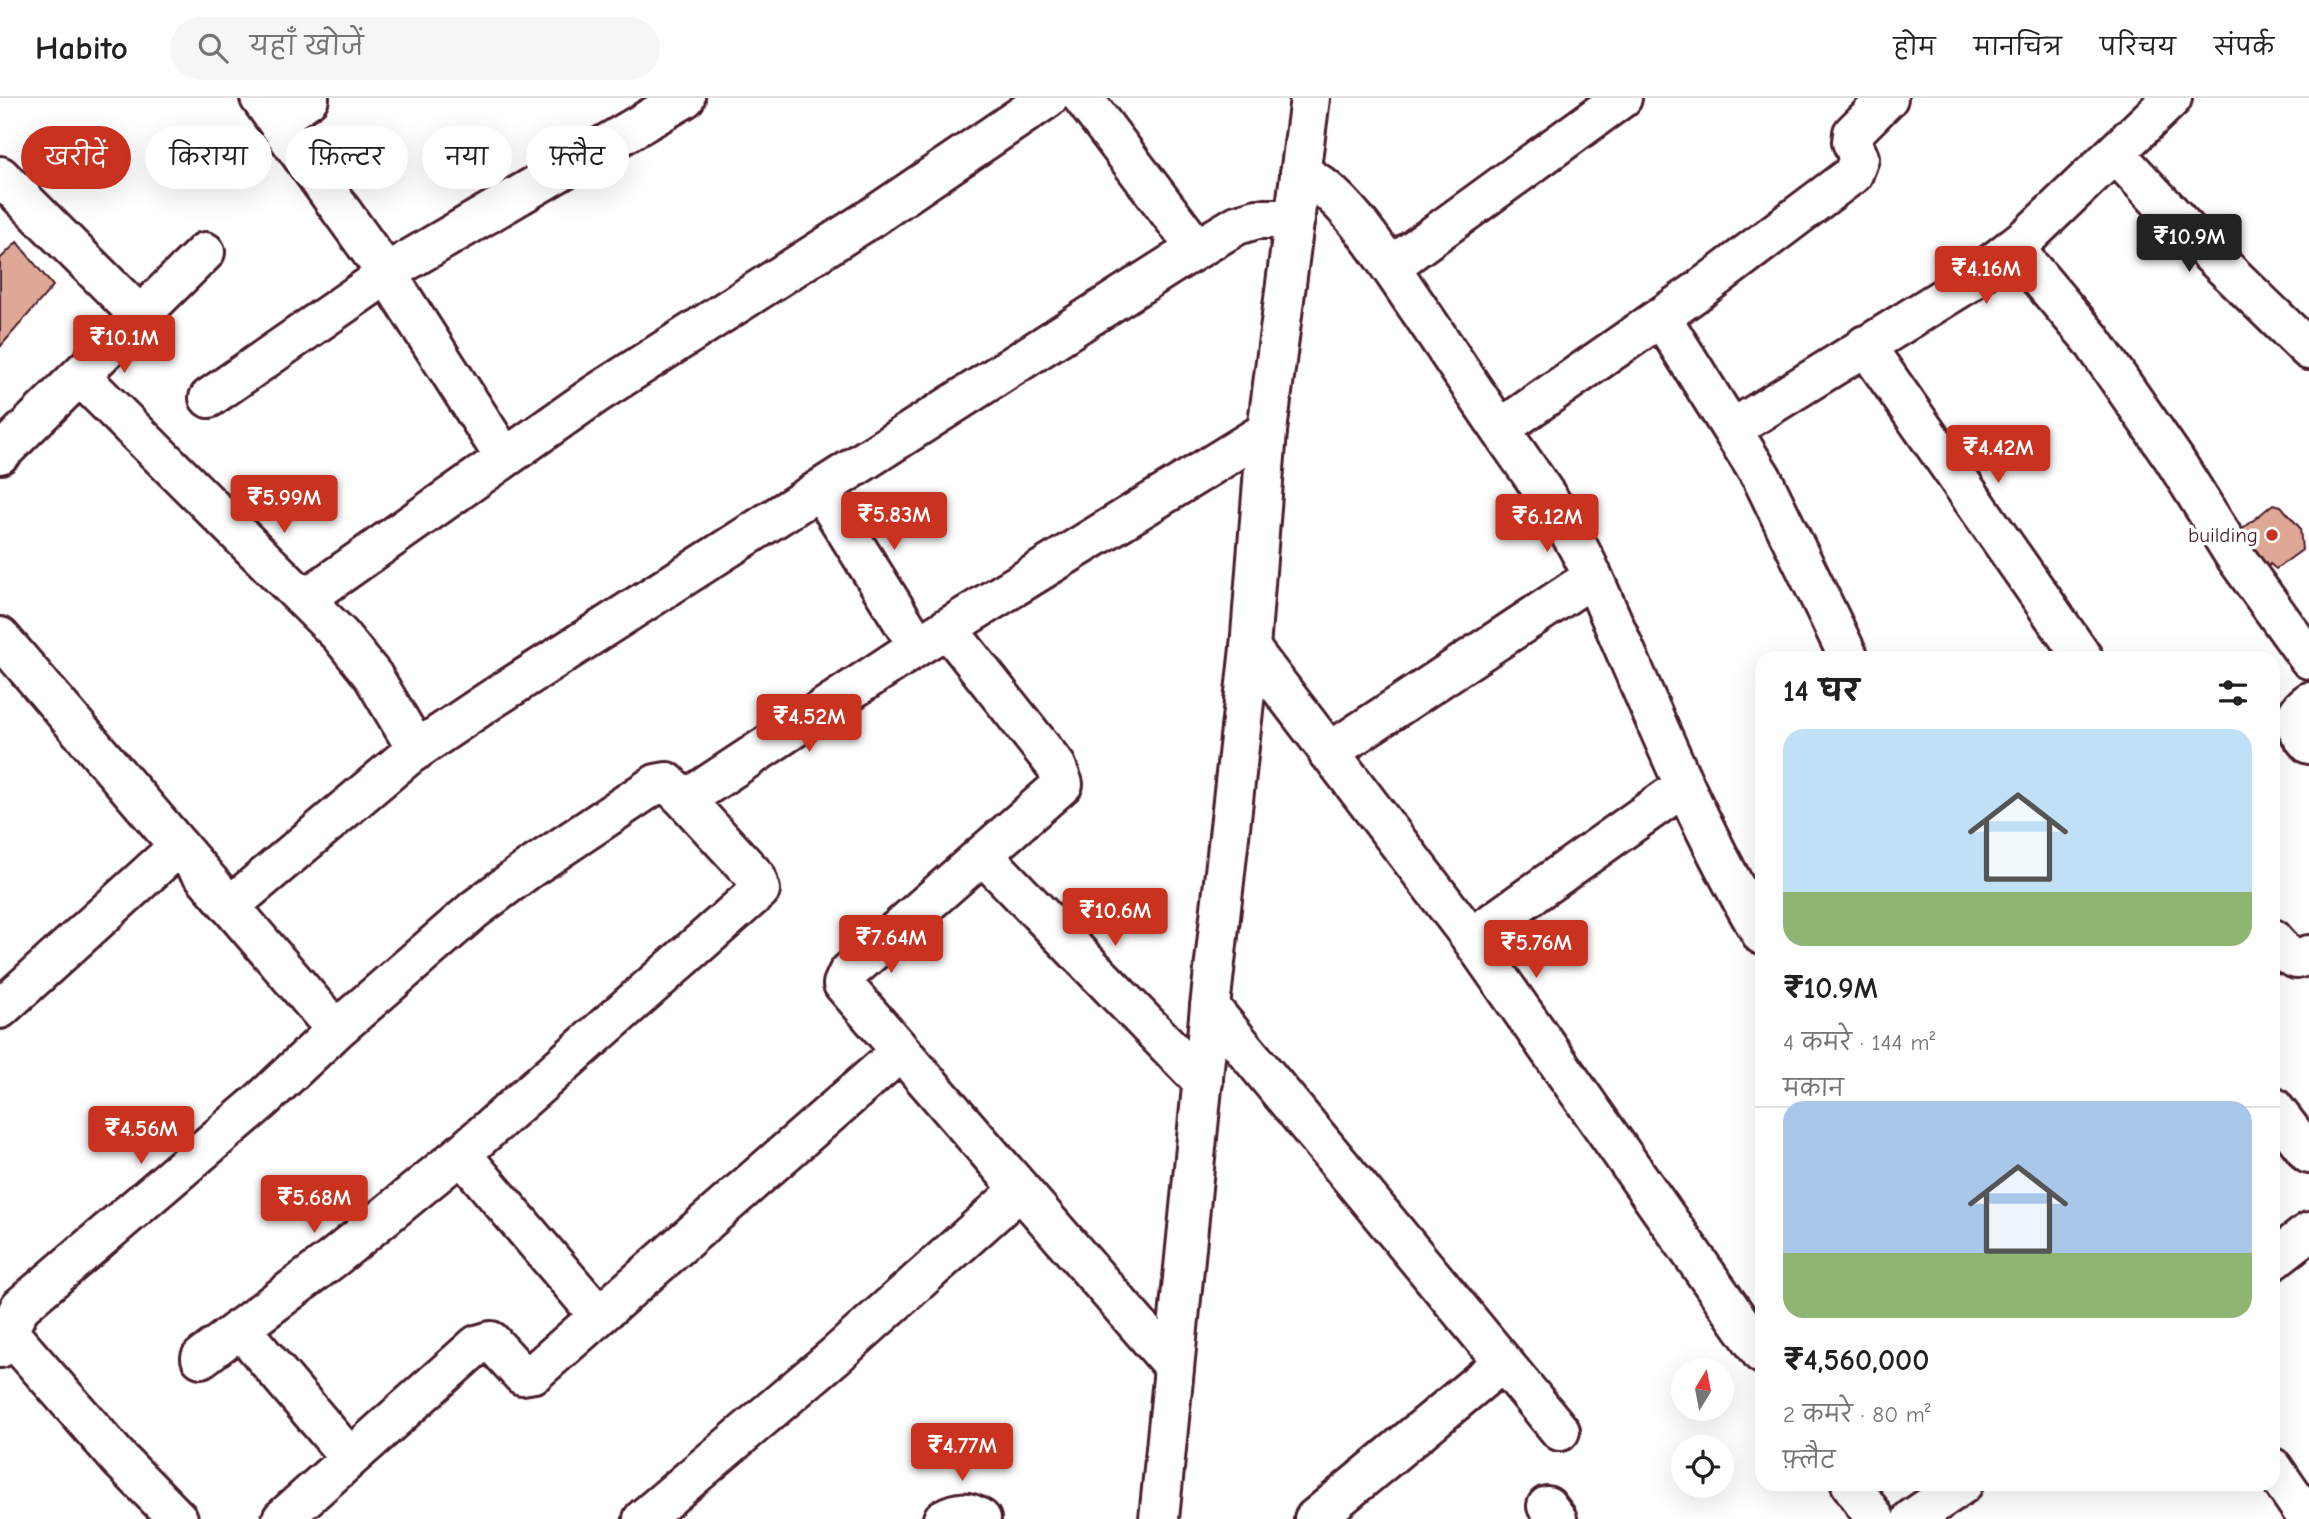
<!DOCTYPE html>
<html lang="hi">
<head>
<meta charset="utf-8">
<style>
  body { margin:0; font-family:"Comic Neue","Playpen Sans Deva",sans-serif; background:#f6f6f6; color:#202124; height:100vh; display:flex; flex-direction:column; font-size:26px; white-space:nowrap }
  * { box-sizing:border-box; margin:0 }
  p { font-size:23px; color:#757577 }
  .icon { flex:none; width:38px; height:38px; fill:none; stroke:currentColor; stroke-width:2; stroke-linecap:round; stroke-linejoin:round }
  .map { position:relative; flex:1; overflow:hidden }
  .sheet { position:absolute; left:1755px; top:553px; width:525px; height:840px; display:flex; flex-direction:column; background:#fff; border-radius:21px; box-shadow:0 7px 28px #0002 }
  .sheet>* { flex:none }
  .hud { position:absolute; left:21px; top:28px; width:665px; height:63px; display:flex; gap:14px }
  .needle { width:46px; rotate:10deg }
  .buttons { position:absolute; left:1671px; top:1260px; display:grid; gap:14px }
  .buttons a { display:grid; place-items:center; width:63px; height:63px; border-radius:50%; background:#fff; box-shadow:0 7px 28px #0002; font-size:35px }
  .price { position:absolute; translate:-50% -60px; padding:0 16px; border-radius:7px; background:#c8321e; color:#fff; font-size:23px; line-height:46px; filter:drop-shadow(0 2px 4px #0008) }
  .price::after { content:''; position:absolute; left:50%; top:42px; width:21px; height:16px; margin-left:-10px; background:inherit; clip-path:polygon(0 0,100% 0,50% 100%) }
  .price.selected { background:#222; color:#fff }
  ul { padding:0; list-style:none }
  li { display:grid; align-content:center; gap:14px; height:371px; padding:0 28px }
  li+li { border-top:2px solid #e0e0e0 }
  li span { display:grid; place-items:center; height:217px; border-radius:21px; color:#555 }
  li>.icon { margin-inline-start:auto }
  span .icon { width:126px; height:126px; fill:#fffc; stroke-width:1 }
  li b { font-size:30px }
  h2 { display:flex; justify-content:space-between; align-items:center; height:84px; padding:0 28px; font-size:30px }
  .tag { padding:0 24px; border-radius:32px; background:#fff; box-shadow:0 7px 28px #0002; font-size:24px; line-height:63px }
  .tag.selected { background:#c8321e; color:#fff }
  header { display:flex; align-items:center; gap:42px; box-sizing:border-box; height:98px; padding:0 35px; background:#fff; border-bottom:2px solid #e0e0e0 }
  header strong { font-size:33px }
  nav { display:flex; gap:38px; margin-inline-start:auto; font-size:24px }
  .search { width:490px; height:63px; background:#f6f6f6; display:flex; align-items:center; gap:18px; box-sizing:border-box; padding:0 24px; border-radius:38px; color:#757577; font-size:26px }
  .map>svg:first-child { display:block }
  .building { fill:#dea796; stroke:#4a1f2b; stroke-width:2 }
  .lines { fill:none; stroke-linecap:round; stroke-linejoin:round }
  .street-casing { stroke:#4a1f2b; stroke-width:44 }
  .secondary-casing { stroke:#4a1f2b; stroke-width:44 }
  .street { stroke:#fff; stroke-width:38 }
  .secondary { stroke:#fff; stroke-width:38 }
  .poi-dot { fill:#c8321e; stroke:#fff; stroke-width:2.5 }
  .labels { text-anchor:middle; stroke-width:7; stroke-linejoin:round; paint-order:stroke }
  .poi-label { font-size:21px; fill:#4a1f2b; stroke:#fff; text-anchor:end }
</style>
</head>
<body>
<header>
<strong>Habito</strong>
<div class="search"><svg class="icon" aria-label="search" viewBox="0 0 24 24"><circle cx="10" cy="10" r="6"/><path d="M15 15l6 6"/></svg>यहाँ खोजें</div>
<nav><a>होम</a><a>मानचित्र</a><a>परिचय</a><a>संपर्क</a></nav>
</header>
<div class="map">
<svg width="2309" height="1421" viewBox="0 0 2309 1421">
  <rect width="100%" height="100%" fill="#fff"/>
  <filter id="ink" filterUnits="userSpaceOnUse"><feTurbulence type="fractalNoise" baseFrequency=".0143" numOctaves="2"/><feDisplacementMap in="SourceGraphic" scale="14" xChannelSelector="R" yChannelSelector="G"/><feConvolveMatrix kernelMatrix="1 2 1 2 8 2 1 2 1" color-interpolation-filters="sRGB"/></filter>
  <g filter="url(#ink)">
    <path class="building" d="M17,144l36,44 -53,61v-88z
      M2273,406l8,2 19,22 2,22 -26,19 -6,-5 -5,7 -26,-39z"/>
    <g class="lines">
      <defs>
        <path id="street" d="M260,0l127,176 118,184
          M1083,0l114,151
          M277,22l32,-22
          M2115,55l82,88 112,109
          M1300,75c44,18 87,90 114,129 29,42 57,85 86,127 33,48 69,95 93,148 54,121 101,244 169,358
          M0,78l140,140
          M2013,149l78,92 83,120 60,96 75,104
          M1390,169l232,-169
          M1661,219l101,161 87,180
          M1865,247l218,313
          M80,278l260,259 33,41 44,74
          M209,300l191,-133 285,-167
          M1734,330l232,-144 64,-50 142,-136
          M1500,331l198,-138 155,-117 6,-16 -7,-16 1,-9 35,-35
          M0,356l205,-202
          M820,391l98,157
          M305,501l291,-205 275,-176 177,-120
          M947,530l109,138 7,18 -215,189 -5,11 331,383
          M0,539l336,393
          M1250,550l221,290 291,416
          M2309,604c-20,15 -15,25 0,42
          M1328,655l265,-176
          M984,758l219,226
          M230,808l179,-151 80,-54 683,-437 65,-39 20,-6h38
          M1471,840l212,-151
          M2273,841l14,16 9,4 13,-4
          M1210,909l350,424
          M0,911l179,-163
          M2273,1009l36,47
          M2273,1162l36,-28
          M599,1218l-138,-162 299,-264 -4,-13 -71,-77
          M240,1230l110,130
          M8,1234l112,128 58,59
          M0,1250l20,-41 242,-207 74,-70 139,-121 51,-38 130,-87 11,-2 18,18 233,-154 349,-215
          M201,1260l134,-101 126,-103
          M2273,1370l35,51
          M1851,1386l24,35
          M1547,1408l10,13
          M282,1421l195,-174 14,-4 31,34 12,-2 366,-321
          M643,1421l192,-163 185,-166
          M943,1421c14,-8 24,-9 38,0
          M1314,1421l189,-157
          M1912,1421l51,-35"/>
        <path id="secondary" d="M1159,1421l51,-512 40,-359 17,-217 43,-333"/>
      </defs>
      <use href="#street" class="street-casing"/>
      <use href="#secondary" class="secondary-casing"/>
      <use href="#street" class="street"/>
      <use href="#secondary" class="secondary"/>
    </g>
  </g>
  <circle class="poi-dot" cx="2272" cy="437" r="7"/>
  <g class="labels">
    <g class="poi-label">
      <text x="2258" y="444">building</text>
    </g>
  </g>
</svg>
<div class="buttons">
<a><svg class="needle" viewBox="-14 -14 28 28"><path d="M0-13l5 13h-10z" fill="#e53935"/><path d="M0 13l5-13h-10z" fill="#757577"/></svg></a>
<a><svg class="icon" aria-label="locate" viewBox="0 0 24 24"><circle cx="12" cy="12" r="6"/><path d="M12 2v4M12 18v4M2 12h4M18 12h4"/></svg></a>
</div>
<b class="price selected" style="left:2189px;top:176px">₹10.9M</b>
<b class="price" style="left:1986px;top:208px">₹4.16M</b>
<b class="price" style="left:124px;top:277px">₹10.1M</b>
<b class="price" style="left:1998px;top:387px">₹4.42M</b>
<b class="price" style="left:284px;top:437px">₹5.99M</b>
<b class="price" style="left:894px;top:454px">₹5.83M</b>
<b class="price" style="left:1547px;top:456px">₹6.12M</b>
<b class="price" style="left:809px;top:656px">₹4.52M</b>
<b class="price" style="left:1115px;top:850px">₹10.6M</b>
<b class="price" style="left:891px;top:877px">₹7.64M</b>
<b class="price" style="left:1536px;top:882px">₹5.76M</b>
<b class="price" style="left:141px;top:1068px">₹4.56M</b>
<b class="price" style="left:314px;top:1137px">₹5.68M</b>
<b class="price" style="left:962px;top:1385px">₹4.77M</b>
<div class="hud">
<a class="tag selected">खरीदें</a>
<a class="tag">किराया</a>
<a class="tag">फ़िल्टर</a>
<a class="tag">नया</a>
<a class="tag">फ़्लैट</a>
</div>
<section class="sheet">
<h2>14 घर<svg class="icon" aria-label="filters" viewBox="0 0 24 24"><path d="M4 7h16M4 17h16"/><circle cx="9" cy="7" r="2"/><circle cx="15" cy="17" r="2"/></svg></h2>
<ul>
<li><span style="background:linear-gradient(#bfe0f5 75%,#8fb573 0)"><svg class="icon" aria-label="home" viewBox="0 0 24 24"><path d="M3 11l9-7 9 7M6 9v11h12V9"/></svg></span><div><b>₹10.9M</b><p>4 कमरे · 144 m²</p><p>मकान</p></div></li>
<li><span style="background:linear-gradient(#a9c7e8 70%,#8fb573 0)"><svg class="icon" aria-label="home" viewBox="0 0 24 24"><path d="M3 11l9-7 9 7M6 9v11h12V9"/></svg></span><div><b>₹4,560,000</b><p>2 कमरे · 80 m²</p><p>फ़्लैट</p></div></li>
</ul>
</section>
</div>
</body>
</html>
